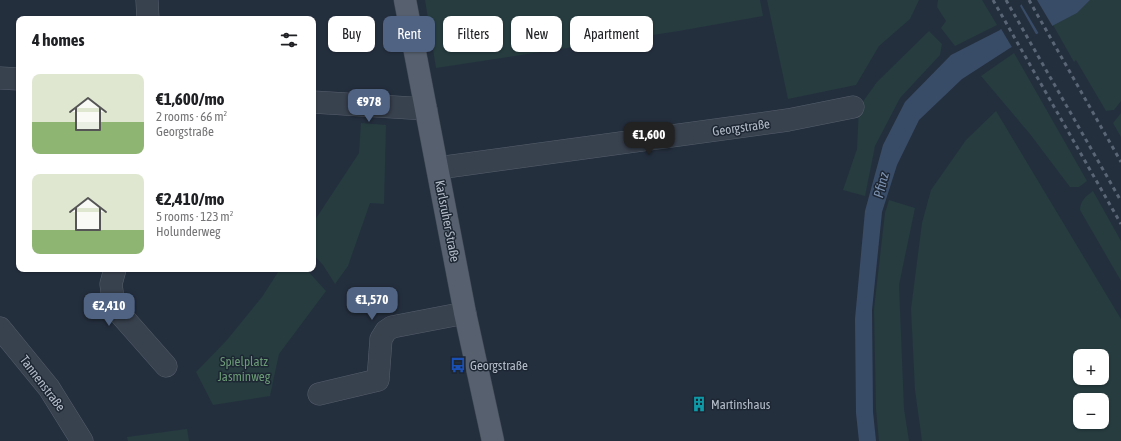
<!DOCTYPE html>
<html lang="en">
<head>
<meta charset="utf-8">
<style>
  body { margin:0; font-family:"Asap Condensed",sans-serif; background:#f6f6f6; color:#202124; height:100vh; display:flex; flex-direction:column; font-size:15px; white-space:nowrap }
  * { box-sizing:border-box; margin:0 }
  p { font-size:13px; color:#757577 }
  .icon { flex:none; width:22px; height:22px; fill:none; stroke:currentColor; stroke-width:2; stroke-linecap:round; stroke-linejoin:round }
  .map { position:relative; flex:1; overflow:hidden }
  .panel { position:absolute; left:16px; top:16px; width:300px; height:256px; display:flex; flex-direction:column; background:#fff; border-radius:8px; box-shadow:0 1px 3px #0004 }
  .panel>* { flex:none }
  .hud { position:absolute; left:328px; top:16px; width:380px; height:36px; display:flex; gap:8px }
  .buttons { position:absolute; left:1073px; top:349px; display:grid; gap:8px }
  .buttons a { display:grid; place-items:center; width:36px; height:36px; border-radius:8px; background:#fff; box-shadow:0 1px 3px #0004; font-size:20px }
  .price { position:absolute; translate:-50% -34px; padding:0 9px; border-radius:8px; background:#506383; color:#fff; font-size:13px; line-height:26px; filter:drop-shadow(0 1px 2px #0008) }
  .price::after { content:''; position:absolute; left:50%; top:24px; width:12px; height:9px; margin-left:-6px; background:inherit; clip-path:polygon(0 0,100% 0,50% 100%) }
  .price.current { background:#222; color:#fff }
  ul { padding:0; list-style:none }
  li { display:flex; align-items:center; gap:12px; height:100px; padding:0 16px }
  li span { display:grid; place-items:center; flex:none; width:112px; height:80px; border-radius:8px; color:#555 }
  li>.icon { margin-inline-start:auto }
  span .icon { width:48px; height:48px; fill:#fffc; stroke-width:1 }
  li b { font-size:17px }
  h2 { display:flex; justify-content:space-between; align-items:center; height:48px; padding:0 16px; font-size:17px }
  .pill { padding:0 14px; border-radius:8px; background:#fff; box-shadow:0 1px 3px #0004; font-size:14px; line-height:36px }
  .pill.current { background:#506383; color:#fff }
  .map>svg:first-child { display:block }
  .green { fill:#263c3f; fill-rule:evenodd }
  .water { fill:#394c67 }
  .pier { fill:#242f3e }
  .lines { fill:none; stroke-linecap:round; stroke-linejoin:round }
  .street-casing { stroke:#565f6c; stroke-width:23 }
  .primary-casing { stroke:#414a57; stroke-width:23 }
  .street { stroke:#38414e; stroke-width:22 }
  .primary { stroke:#56606e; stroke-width:22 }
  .rail { stroke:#5a6575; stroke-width:3; stroke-dasharray:4 4; stroke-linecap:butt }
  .labels { text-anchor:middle; stroke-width:3; stroke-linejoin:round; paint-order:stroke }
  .street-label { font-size:13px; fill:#b4bcc9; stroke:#1d2633 }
  .park-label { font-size:13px; fill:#6b9a76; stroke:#1d2633 }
  .poi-label { font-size:13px; fill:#b4bcc9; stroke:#1d2633; text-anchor:start }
  .water-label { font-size:14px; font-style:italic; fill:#7c92b1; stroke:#1d2633 }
</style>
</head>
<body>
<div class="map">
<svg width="1121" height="441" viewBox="0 0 1121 441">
  <rect width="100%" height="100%" fill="#242f3e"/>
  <path class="green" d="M425,0h335l3,16 -84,15 -243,37z
    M767,0h152l-9,19 -31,27 -23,39 -68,14z
    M938,0h44l15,25 -42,21 -14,-18 5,-7 -9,-14z
    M1090,0h31v101l-7,9 -8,1 -30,-51 -2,2 -21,-37 24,-12z
    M929,31l13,13 -2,11 -40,43 -25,48 -10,50 -22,-6 14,-41 2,-42 18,-25z
    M1014,53l73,128 -8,6h-9l-40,-53 -49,-58z
    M996,111l125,208v122h-199l-7,-51 -4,-81 11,-86 9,-33 35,-50zM1080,356h22v22h-22zM1080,400h22v22h-22z
    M1121,113v24l-8,-14z
    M361,123l25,2 -2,79 -14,-1 -22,63 -13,18 -12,-19 -10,-11v-31l46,-70z
    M1093,191l28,50v40l-41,-71c0,-9 6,-14 13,-19z
    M889,200l26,8 -16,77 5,124 5,32h-30l-3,-32 -2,-100 11,-96z
    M280,269h26l20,22 -47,63 -9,42 -57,9 -17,-33 31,-32 35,-43z
    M187,429l2,12h-61l-1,-4z"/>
  <path class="water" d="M1025,0h65l-13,13 -67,35 -48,31 -43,41 -22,45 -15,47 -10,98 1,102 3,29h-17l-3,-28 -1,-94 10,-108 18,-66 22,-43 46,-47 49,-25z"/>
  <path class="pier" d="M1022,0h15l16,27 -14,7 -19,-32z
    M1019,4l18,32 -24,13 -13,-22z"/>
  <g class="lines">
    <defs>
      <path id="street" d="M147,0l1,19
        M0,78l19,1
        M313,102l113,7
        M438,168l350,-48 65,-13
        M115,269l-4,15 3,23 52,59
        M0,328l49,60 33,53
        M319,394l59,-14 3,-41 5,-8 6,-4 73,-14"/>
      <path id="primary" d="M405,0l60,313 28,128"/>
    </defs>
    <use href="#street" class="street-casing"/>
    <use href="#primary" class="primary-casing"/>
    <use href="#street" class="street"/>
    <use href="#primary" class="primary"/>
    <path class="rail" d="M993,0l128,224
      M1006,0l115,201
      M1029,0l92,162"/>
  </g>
  <defs>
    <symbol id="bus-bare" viewBox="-9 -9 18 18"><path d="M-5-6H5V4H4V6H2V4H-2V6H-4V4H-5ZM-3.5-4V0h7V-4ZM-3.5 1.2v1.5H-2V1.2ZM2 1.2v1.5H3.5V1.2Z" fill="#1a4fb4" stroke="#1d2633" stroke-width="2.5" paint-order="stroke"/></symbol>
    <symbol id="building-bare" viewBox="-9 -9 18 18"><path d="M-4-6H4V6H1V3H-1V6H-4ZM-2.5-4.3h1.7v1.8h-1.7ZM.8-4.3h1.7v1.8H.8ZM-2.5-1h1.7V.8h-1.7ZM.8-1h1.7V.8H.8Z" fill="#0f9aa8" stroke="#1d2633" stroke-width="2.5" paint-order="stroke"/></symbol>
  </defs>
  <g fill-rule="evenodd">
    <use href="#bus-bare" x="447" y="354" width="22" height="22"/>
    <use href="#building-bare" x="688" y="393" width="22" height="22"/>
  </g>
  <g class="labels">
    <g class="street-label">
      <text transform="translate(741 127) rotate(-8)" y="5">Georgstraße</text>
      <text transform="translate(448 221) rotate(79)" y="5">Karlsruher Straße</text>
      <text transform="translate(43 383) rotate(53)" y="5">Tannenstraße</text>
    </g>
    <g class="park-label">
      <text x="244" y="366">Spielplatz<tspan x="244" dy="15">Jasminweg</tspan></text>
    </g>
    <g class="poi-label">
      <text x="470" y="370">Georgstraße</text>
      <text x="711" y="409">Martinshaus</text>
    </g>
    <g class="water-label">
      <text transform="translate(881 185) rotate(-76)" y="5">Pfinz</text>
    </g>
  </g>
</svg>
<div class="buttons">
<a>+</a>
<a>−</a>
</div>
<b class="price" style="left:369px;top:123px">€978</b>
<b class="price current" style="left:649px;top:156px">€1,600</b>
<b class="price" style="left:372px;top:321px">€1,570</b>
<b class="price" style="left:109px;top:327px">€2,410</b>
<div class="hud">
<a class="pill">Buy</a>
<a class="pill current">Rent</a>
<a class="pill">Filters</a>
<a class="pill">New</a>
<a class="pill">Apartment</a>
</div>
<section class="panel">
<h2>4 homes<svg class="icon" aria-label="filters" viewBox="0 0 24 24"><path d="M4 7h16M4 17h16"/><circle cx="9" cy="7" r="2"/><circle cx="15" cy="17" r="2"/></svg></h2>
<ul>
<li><span style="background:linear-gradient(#dfe7d0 60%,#8fb573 0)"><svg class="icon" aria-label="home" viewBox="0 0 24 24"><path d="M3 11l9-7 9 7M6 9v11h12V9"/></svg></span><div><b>€1,600/mo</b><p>2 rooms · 66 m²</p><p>Georgstraße</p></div></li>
<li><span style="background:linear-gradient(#dfe7d0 70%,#8fb573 0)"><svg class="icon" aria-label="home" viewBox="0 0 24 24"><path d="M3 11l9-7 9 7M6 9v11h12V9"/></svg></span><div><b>€2,410/mo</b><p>5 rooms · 123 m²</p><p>Holunderweg</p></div></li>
</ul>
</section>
</div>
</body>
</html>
